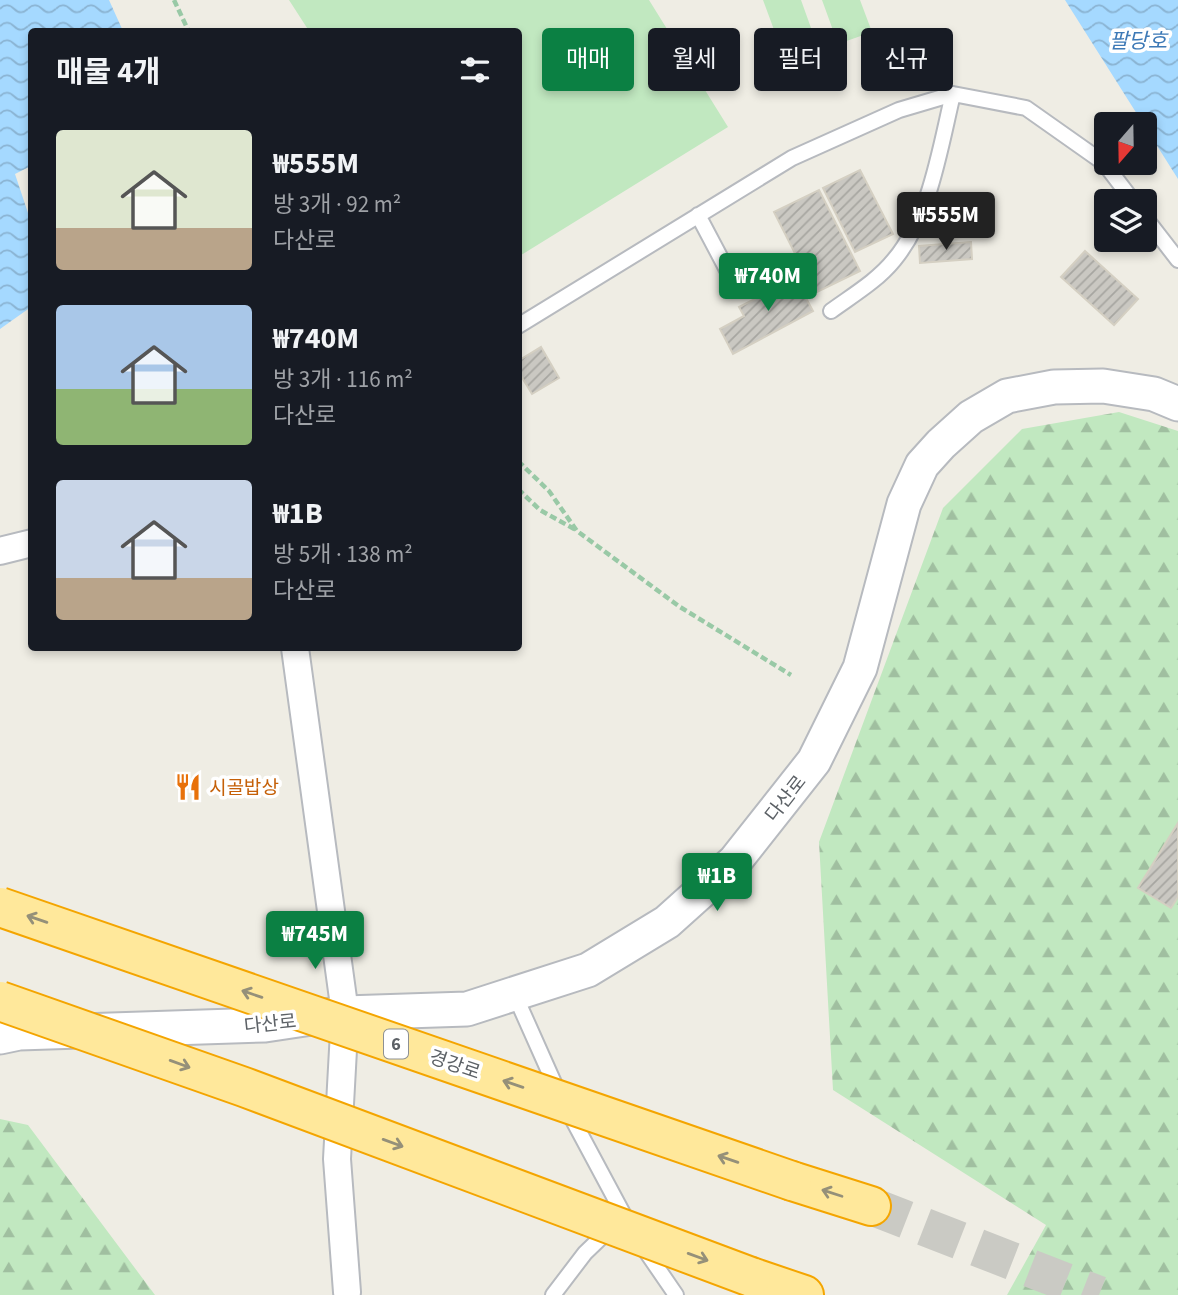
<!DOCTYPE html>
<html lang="ko">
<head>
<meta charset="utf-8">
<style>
  body { margin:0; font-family:"Source Sans 3","Noto Sans KR",sans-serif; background:#242831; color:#f1f3f6; height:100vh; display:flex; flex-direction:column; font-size:26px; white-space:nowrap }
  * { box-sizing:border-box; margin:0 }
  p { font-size:23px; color:#9ea1a6 }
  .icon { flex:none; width:38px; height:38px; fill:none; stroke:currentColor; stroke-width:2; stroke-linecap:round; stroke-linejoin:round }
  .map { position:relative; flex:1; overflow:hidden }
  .panel { position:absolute; left:28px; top:28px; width:494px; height:623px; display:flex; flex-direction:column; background:#171b24; border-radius:7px; box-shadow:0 4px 10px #0003 }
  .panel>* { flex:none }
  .guide { position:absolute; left:542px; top:28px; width:530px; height:63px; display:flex; gap:14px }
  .needle { width:46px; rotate:200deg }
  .tools { position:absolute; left:1094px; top:112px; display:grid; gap:14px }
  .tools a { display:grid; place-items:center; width:63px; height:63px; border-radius:7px; background:#171b24; box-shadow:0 4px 10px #0003; font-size:35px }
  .price { position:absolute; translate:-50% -60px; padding:0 16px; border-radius:7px; background:#0b8043; color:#fff; font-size:23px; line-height:46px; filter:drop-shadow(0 2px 4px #0008) }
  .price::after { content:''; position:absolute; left:50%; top:42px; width:21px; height:16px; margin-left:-10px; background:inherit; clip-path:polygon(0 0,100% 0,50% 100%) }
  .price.selected { background:#222; color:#fff }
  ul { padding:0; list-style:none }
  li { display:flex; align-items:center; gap:21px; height:175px; padding:0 28px }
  li span { display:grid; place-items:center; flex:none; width:196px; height:140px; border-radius:7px; color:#555 }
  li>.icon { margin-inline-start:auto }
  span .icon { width:84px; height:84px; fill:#fffc; stroke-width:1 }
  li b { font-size:30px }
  h2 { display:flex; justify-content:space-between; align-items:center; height:84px; padding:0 28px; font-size:30px }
  .chip { padding:0 24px; border-radius:7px; background:#171b24; box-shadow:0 4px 10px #0003; font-size:24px; line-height:63px }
  .chip.selected { background:#0b8043; color:#fff }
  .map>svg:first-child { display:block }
  .green { fill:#c1e8c0 }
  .forest { fill:url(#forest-firs) }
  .water { fill:url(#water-waves) }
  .building { fill:url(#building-hatch); stroke:#d4cfc2; stroke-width:2 }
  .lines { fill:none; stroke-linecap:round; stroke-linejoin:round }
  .trunk-tunnel { stroke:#cacac4; stroke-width:38; stroke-dasharray:38 19; stroke-linecap:butt }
  .service-casing { stroke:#b7babf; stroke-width:18 }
  .minor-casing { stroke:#b7babf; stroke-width:30 }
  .tertiary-casing { stroke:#b7babf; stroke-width:37 }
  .trunk-casing { stroke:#f4a500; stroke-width:42 }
  .path { stroke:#99c9a6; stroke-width:4.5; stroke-dasharray:7 3.5; stroke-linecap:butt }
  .service { stroke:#fff; stroke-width:14 }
  .minor { stroke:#fff; stroke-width:26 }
  .tertiary { stroke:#fff; stroke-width:33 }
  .trunk { stroke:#ffe89b; stroke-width:38 }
  .trunk-bridge-casing { stroke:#f4a500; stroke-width:42; stroke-linecap:butt }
  .trunk-bridge { stroke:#ffe89b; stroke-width:38 }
  .oneway { stroke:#959079 }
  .labels { text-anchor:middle; stroke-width:7; stroke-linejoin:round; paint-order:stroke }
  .shield { fill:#fff; stroke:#8d9094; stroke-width:2 }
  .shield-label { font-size:18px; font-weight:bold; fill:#5c6166 }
  .food-label { font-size:19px; fill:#c56008; stroke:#fff; text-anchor:start }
  .street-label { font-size:19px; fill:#5c6166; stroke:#fff }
  .water-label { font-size:21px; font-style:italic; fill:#3d79b6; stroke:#fff }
</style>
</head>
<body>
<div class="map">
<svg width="1178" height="1295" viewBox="0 0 1178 1295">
  <defs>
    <pattern id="forest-firs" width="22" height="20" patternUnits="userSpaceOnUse" patternTransform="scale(1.75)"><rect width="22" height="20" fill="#c1e8c0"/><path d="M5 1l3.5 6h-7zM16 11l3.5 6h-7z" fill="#a0bfa0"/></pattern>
    <pattern id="water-waves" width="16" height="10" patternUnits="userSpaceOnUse" patternTransform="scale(1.75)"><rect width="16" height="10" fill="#a5d9ff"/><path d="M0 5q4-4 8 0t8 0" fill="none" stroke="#8ab3d2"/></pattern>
    <pattern id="building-hatch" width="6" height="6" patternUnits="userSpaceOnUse" patternTransform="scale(1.75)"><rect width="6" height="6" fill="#cac8c2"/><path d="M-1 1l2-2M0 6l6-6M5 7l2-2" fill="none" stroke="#a7a6a1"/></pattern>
  </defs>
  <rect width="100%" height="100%" fill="#efede4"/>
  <path class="green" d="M289,0h360l79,127 -210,130v-225l-209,-1z
    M763,0h38l19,53 -33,12z
    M822,0h38l12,32 -34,12z"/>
  <path class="forest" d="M1119,412l59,19v864h-171l39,-70 -213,-135 -14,-248 124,-334 79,-79z
    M0,1119l28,6 127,170h-155z"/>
  <path class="water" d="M0,0h109l14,31 -91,1 -1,134 -16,8 16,48v85l-31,22z
    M1065,0h113v179z"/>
  <path class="building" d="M860,170l33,64 -38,18 -32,-64z
    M819,190l41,81 -45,22 -41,-81z
    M971,242l1,17 -52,4 -1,-17z
    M1085,251l53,48 -24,26 -53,-48z
    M791,270l22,41 -80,43 -13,-25 24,-13 -5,-9 22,-11 -4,-7z
    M541,347l18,31 -27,16 -14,-23v-10z
    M1178,823v74l-7,11 -33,-20z"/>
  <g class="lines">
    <path class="trunk-tunnel" d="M871,1206l228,89"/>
    <defs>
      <path id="service" d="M698,215l37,70
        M1144,216l34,44
        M831,311c22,-16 46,-30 63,-51 36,-43 46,-112 59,-166
        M518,326l274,-168 107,-48 54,-16 73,14 78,55 29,38
        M514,993l45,101 68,127
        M641,1244l35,51
        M553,1295l32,-42 26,-25"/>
      <path id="minor" d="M0,551l32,-8
        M295,648l50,365 -8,146 10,133"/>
      <path id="tertiary" d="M0,1037l19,-4 246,-8 80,-12 122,-4 121,-39 79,-48 68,-61 79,-100 46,-93 44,-164 18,-39 19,-21 30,-27 36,-21 47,-9 49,-1 51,8 24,10"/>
      <path id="trunk" d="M792,1181l79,25
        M751,1277l53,18"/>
    </defs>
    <use href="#service" class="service-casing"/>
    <use href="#minor" class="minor-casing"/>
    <use href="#tertiary" class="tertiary-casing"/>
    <use href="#trunk" class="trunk-casing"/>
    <path class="path" d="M174,0l15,32
      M518,461l31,30 28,40 103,76 111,68
      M518,489l22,21 36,20"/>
    <use href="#service" class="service"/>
    <use href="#minor" class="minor"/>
    <use href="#tertiary" class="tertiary"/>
    <use href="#trunk" class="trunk"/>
    <defs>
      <path id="trunk-bridge" d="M0,907l792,274
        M0,1001l244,86 507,190"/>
    </defs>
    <use href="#trunk-bridge" class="trunk-bridge-casing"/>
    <use href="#trunk-bridge" class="trunk-bridge"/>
  </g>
  <defs><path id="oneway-shaft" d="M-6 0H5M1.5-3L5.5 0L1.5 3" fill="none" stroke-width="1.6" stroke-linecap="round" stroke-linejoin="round" transform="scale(1.75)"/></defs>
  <g class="oneway">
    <use href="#oneway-shaft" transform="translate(37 919) rotate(-161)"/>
    <use href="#oneway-shaft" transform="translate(252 994) rotate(-161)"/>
    <use href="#oneway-shaft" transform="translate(180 1064) rotate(20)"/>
    <use href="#oneway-shaft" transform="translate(513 1084) rotate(-161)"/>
    <use href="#oneway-shaft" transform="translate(393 1143) rotate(20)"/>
    <use href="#oneway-shaft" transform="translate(728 1159) rotate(-161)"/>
    <use href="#oneway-shaft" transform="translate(832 1193) rotate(-162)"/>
    <use href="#oneway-shaft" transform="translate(698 1257) rotate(20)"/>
  </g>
  <defs>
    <symbol id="restaurant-bare" viewBox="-9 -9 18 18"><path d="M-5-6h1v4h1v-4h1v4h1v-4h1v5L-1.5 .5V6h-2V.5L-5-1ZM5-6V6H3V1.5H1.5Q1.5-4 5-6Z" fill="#e8710a" stroke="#fff" stroke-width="2.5" paint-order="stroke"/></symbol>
  </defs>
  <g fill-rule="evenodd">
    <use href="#restaurant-bare" x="169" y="768" width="38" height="38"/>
  </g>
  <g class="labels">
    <rect class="shield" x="384" y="1029.5" width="24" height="29" rx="5"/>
    <g class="shield-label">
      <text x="396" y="1050">6</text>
    </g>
    <g class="food-label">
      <text x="209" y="794">시골밥상</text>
    </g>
    <g class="street-label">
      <text transform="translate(785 798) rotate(-52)" y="7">다산로</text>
      <text transform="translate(270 1023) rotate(-6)" y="7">다산로</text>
      <text transform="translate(455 1064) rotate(19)" y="7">경강로</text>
    </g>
    <g class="water-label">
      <text x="1138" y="48">팔당호</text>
    </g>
  </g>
</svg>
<div class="tools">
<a><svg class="needle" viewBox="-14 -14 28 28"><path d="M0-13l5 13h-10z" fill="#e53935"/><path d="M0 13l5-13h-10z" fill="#9ea1a6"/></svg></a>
<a><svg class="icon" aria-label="layers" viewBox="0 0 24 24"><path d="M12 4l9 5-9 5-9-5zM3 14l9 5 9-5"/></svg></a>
</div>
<b class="price selected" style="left:946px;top:252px">₩555M</b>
<b class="price" style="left:768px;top:313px">₩740M</b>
<b class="price" style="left:717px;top:913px">₩1B</b>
<b class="price" style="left:315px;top:971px">₩745M</b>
<div class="guide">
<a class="chip selected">매매</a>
<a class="chip">월세</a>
<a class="chip">필터</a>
<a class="chip">신규</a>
</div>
<section class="panel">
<h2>매물 4개<svg class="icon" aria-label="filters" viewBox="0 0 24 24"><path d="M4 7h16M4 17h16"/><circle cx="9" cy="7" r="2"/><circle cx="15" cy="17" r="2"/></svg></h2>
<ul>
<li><span style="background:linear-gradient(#dfe7d0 70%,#b9a48a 0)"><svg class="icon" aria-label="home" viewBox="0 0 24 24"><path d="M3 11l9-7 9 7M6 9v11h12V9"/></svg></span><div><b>₩555M</b><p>방 3개 · 92 m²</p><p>다산로</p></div></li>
<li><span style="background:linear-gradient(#a9c7e8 60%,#8fb573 0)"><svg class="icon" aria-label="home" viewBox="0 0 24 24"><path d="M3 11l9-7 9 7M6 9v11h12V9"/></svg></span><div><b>₩740M</b><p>방 3개 · 116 m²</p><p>다산로</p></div></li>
<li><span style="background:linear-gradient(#c9d6e8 70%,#b9a48a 0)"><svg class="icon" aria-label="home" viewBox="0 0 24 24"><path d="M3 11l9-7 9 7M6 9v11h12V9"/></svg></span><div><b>₩1B</b><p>방 5개 · 138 m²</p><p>다산로</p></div></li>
</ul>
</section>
</div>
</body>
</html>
